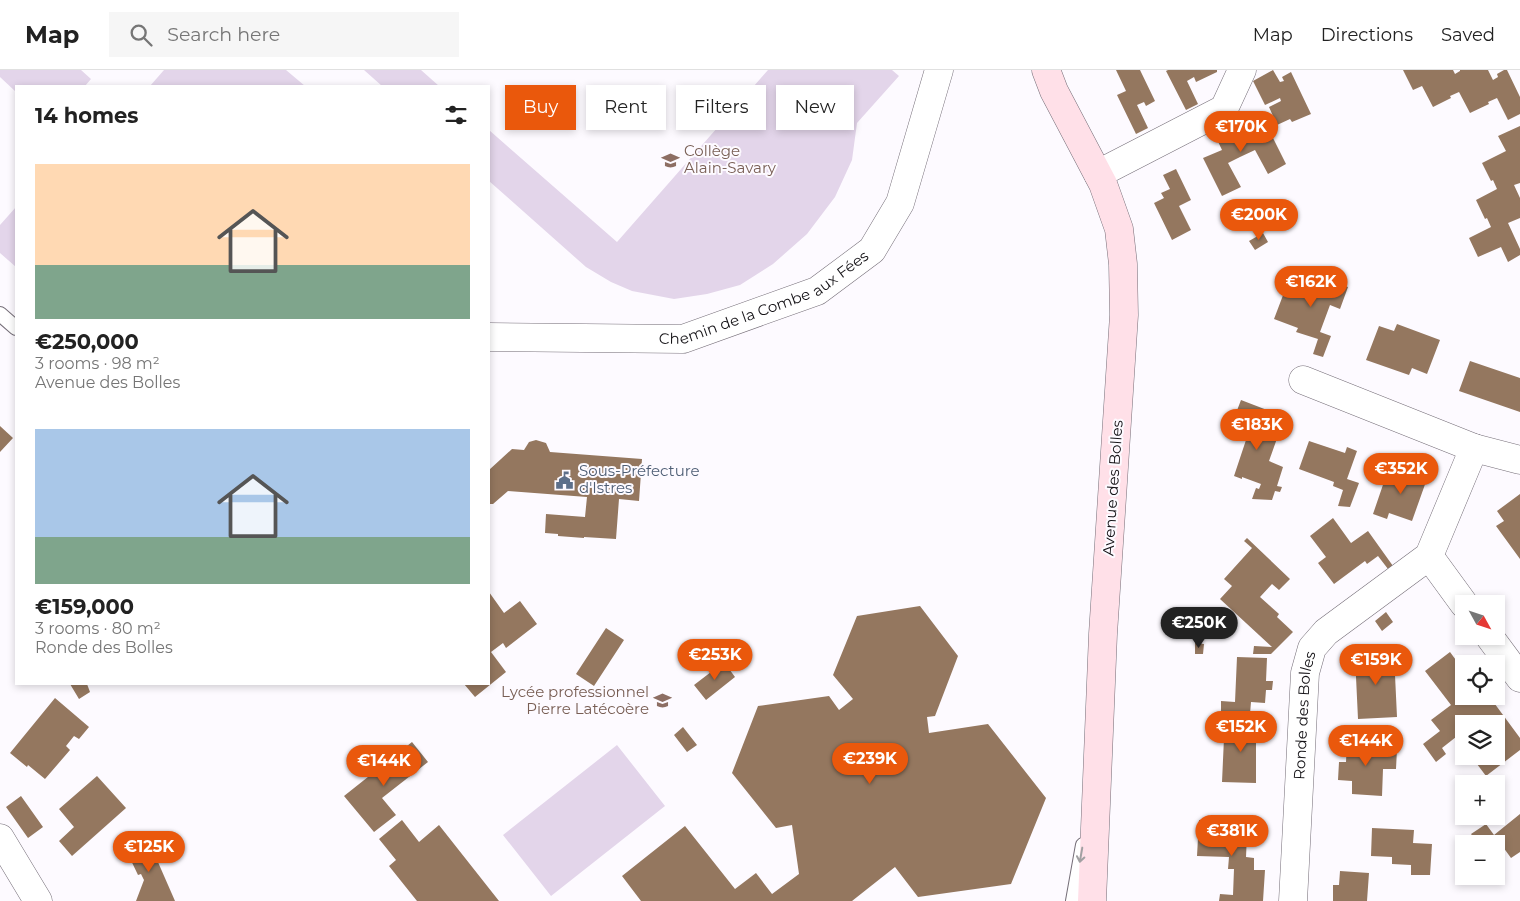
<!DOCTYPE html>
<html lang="en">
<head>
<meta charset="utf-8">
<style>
  body { margin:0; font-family:Montserrat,sans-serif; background:#f6f6f6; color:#222; height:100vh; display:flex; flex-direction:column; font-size:19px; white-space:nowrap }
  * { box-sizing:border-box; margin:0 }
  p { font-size:16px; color:#767676 }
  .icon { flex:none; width:28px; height:28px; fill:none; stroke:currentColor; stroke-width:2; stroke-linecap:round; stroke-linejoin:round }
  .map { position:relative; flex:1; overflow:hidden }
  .details { position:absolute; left:15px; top:15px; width:475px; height:600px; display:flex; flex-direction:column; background:#fff; border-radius:0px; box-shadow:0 2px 8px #0003 }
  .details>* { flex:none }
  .top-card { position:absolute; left:505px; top:15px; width:475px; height:45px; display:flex; gap:10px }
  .needle { width:32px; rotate:130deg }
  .tools { position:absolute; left:1455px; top:525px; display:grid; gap:10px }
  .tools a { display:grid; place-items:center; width:50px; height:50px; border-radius:0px; background:#fff; box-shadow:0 2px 8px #0003; font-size:25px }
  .price { position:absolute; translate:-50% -42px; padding:0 11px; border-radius:18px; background:#ea580c; color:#fff; font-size:16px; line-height:32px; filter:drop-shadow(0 1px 2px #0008) }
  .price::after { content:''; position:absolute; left:50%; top:30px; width:15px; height:11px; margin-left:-8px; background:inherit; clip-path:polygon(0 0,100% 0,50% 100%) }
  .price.selected { background:#222; color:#fff }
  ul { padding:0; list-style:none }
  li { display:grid; align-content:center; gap:10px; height:265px; padding:0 20px }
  li span { display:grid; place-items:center; height:155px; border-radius:0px; color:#555 }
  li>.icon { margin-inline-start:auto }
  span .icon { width:90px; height:90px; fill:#fffc; stroke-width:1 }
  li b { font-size:21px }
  h2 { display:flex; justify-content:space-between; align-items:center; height:60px; padding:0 20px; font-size:21px }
  .tag { padding:0 18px; border-radius:0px; background:#fff; box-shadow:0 2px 8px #0003; font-size:18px; line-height:45px }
  .tag.selected { background:#ea580c; color:#fff }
  header { display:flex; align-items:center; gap:30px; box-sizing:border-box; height:70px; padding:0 25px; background:#fff; border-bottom:1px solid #e0e0e0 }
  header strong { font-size:24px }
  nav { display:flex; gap:28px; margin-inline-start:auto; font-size:18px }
  .search { width:350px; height:45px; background:#f6f6f6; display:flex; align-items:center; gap:12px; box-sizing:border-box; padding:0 18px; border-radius:0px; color:#767676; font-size:19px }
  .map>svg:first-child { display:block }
  .green { fill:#e3d5ea }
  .building { fill:#94775f }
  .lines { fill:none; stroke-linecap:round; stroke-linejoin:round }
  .lane-casing { stroke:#756e78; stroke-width:16 }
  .street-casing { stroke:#756e78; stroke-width:29 }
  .secondary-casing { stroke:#756e78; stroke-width:29 }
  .lane { stroke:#fff; stroke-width:14 }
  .street { stroke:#fff; stroke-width:28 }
  .secondary { stroke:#ffe0e8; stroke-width:28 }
  .oneway { stroke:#a1a0a2 }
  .labels { text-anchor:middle; stroke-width:4; stroke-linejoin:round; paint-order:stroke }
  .education-label { font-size:15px; fill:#785e54; stroke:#fdfaff; text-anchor:start }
  .street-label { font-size:15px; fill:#141216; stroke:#fdfaff }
  .service-label { font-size:15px; fill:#4e5e75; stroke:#fdfaff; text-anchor:start }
</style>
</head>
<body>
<header>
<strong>Map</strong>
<div class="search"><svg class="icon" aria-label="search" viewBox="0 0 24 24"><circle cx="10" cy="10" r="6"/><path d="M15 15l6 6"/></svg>Search here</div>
<nav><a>Map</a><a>Directions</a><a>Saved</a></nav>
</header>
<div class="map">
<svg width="1520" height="831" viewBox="0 0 1520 831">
  <rect width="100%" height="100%" fill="#fdfaff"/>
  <path class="green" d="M0,0h81l10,9 -6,7h-69v6l-16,-15z
    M164,0h122l19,16h-155z
    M364,0h57l18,16h-57z
    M768,0h124l7,6 -42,47 -5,37 -17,37 -28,37 -34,30 -33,21 -33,9 -33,5 -42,-8 -21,-9 -25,-15 -97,-86v-51l128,112z
    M16,137v60l-16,-14v-28z
    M617,675l48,61 -114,90 -48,-61z"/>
  <path class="building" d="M1116,0h24l15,31 -9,5 -2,-4 -7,3 11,23 -12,6 -19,-39 9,-4z
    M1168,0h49v2l-21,10 -2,-5 -7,4 11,23 -12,6 -20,-39z
    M1273,0l7,12 4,-1 -2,-4 9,-5 20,42 -19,8 -2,-3 -13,6 -8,-18 12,-6 -1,-3 -15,7 -12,-24z
    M1403,0h50l2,4 5,-3v-1h28l5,10 5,-3 -1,-3 7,-4h3l13,27v17l-12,6 -11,-22 -9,4 1,2 -19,9 -11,-21 -9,4 1,2 -18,9 -11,-21 -9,4z
    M1243,46l9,19 16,-7 18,36 -18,10 -13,-24 -15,7 -12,6 13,24 -19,9 -19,-38 19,-8 -9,-19z
    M1520,56v57l-6,2 6,13v20l-12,5 12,26v6l-12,7 -7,-15 -23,10 -9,-19 22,-11 -4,-9 -2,1 -9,-19 21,-11 -4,-9 -2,1 -9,-18 24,-12 -8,-15z
    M1176,99l15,31 -12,6 12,24 -19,10 -18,-37 10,-5 -3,-5 9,-4 -7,-14z
    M1263,163l5,9 -13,8 -6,-9z
    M1298,206l22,7 2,-6 26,10 -8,22 -10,-4 -10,27 11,4 -8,21 -10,-3 5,-15 -22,-7 2,-4 -24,-9 11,-29 7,2z
    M1397,254l43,16 -13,34 -15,-6 -3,7 -43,-15 13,-34 15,5z
    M1470,291l50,17v34l-61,-21z
    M1241,330l26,10 -3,9 -13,-4 -1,4 30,11 -11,31 14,6 -6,19 5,1 -2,5 -5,-1 -3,9 -20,-1 4,-11 3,1 2,-5 -19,-7v2l-8,-3 12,-36 -18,-6z
    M0,356l13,12 -13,14z
    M536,370l10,3 4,9 92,7 -3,42 -20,-2 -3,40 -32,-2v1l-26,-2v-2l-13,-1 1,-19 39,3 2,-20 -79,-6 -15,13h-4v-34l23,-21 12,1 5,-8z
    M1309,371l36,12 2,-6 10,4 -10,28 12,4 -9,24 -12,-1 5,-16 -10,-4 1,-4 -35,-13z
    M1402,396l26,10 -16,45 -23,-8 -2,6 -14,-5 13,-38 11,3z
    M1520,424v65l-24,-33 8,-5 -7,-10z
    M1333,448l18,25 17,-12 25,35 -5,3 -10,-13 -11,8 -2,-3 -31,23 -16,-21 8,-6 -16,-21z
    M1247,468l43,41 -11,11 -7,-6 -12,13 19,17 -2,3 16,15 -22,22h-18l1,-8 18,1 -52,-48 12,-13 -8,-7 28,-31 -8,-7z
    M489,522l15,21 16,-12 17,23 -31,24 -3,-5 -12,9 15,20 -31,25 -11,-13h25z
    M920,536l38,50 -23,60 -8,1 2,16 59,-9 58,74 -35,86 -93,13 -23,-30 -43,34h-211l-19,-25 63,-50 50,63 21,-16 16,21 27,-20 -7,-49 -16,3 -44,-55 26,-67 71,-10 10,14 14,-11 -20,-24 24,-59z
    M1386,542l7,10 -11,9 -7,-10z
    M606,558l18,12 -30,46 -18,-12z
    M1195,573l9,1 -1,10h-8z
    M1450,582l14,19v25h25l31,42v12l-34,26 -15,-20h25v-32h-32v23l-8,-10 -14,11 4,6 -10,8 -13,-18 17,-13 -9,-11 20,-15 -26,-34z
    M1394,584l3,63 -39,2 -3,-63z
    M1237,587l30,1 -1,23h7l-1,9h-6l-1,13 -14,-1 -1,12 -29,-2v-11l14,1z
    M724,592l11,15 -29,23 -12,-15z
    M70,614h17l3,8 -11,7z
    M55,628l34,29 -10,12 -5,-3 -8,10 4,4 -25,29 -17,-14 -1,2 -17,-14z
    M1229,652l34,2v16h-7v43l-34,-1 2,-44h5z
    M683,657l14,18 -10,7 -13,-17z
    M1347,670l26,1v7l24,1 -1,20h-13l-1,27 -30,-2v-13l-14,-1 1,-18h7z
    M412,672l16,20 -46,36 14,17 -22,17 -30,-36z
    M97,706l29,32 -54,48 -13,-15 15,-14 -15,-18z
    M21,726l22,31 -15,11 -22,-31z
    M1520,744v38l-9,6 -8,-11 -7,6v-9h-9l-5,-6 -5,4 -6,-8 15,-10 8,11z
    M1224,745l16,1 -1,19h8l-1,22 8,1v12h11l-2,31h-44l1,-7 13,1 1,-26h-6l1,-12 -32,-1 2,-36 25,1z
    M402,750l17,22 20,-17 60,76h-82l-28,-35 7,-6 -17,-21z
    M1372,758l42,2 -1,13 19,1 -2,31h-19v-10l-19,-1v-7l-21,-1z
    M147,767l28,64h-39l8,-21 -3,-6 -3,1 -12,-25 12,-6 -1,-2z
    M1340,801l29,2 -2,28h-34v-16h6z"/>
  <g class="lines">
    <defs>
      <path id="lane" d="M0,244l16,14
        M1073,831l10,-56"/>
      <g id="street">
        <path d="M1098,104l126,-65 18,-39"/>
        <path id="s1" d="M489,267l194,2 134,-48 55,-41 28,-47 39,-133"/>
        <path d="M1303,310l171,68 46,12"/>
        <path d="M1429,486l35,48"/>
        <path d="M1489,566l31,42"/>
        <path d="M0,768l38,63"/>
        <path id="s2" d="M1293,831l12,-228 7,-25 14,-16 103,-76 45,-108"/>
      </g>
      <path id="secondary" d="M1046,0l8,21 49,93 16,45 4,35 1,51 -21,319 -11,267"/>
    </defs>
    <use href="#lane" class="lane-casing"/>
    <use href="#street" class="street-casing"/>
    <use href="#secondary" class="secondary-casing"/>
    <use href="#lane" class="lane"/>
    <use href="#street" class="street"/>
    <use href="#secondary" class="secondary"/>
  </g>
  <defs><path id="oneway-shaft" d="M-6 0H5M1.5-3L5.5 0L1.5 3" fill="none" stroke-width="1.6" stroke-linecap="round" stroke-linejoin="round" transform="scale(1.25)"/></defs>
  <use class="oneway" href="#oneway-shaft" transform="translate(1081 785) rotate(100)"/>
  <defs>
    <symbol id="school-bare" viewBox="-9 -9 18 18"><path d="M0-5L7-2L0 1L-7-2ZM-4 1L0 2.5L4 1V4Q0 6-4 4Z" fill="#8d6e63" stroke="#fdfaff" stroke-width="2.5" paint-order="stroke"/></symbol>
    <symbol id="civic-bare" viewBox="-9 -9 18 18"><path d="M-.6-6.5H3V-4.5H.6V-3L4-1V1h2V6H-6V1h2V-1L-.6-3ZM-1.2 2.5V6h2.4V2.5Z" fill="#5c6f8a" stroke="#fdfaff" stroke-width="2.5" paint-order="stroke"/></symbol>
  </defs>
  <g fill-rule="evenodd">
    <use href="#school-bare" x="658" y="78" width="25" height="25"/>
    <use href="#civic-bare" x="552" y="398" width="25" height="25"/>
    <use href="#school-bare" x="650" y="618" width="25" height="25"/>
  </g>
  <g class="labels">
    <g class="education-label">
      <text x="684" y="86">Collège<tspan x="684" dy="17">Alain-Savary</tspan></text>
      <text x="649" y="627" text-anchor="end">Lycée professionnel<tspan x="649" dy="17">Pierre Latécoère</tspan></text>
    </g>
    <g class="street-label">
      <text dy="5" stroke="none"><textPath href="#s1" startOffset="284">Chemin de la Combe aux Fées</textPath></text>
      <text transform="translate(1113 418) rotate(-86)" y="5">Avenue des Bolles</text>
      <text dy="5" stroke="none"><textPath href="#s2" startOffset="186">Ronde des Bolles</textPath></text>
    </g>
    <g class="service-label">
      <text x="579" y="406">Sous-Préfecture<tspan x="579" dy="17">d'Istres</tspan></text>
    </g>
  </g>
</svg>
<div class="tools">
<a><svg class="needle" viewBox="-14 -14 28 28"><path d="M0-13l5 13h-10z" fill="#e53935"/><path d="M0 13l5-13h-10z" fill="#767676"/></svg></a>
<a><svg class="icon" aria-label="locate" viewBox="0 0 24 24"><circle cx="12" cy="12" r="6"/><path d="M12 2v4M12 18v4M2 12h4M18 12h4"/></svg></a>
<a><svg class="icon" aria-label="layers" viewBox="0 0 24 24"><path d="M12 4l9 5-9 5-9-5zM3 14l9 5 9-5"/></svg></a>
<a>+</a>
<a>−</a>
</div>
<b class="price" style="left:1241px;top:83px">€170K</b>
<b class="price" style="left:1259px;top:171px">€200K</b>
<b class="price" style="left:1311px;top:238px">€162K</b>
<b class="price" style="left:1257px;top:381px">€183K</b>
<b class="price" style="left:1401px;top:425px">€352K</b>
<b class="price selected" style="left:1199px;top:579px">€250K</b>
<b class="price" style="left:715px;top:611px">€253K</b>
<b class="price" style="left:1376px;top:616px">€159K</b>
<b class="price" style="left:1241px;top:683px">€152K</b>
<b class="price" style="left:1366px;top:697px">€144K</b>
<b class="price" style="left:870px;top:715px">€239K</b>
<b class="price" style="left:384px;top:717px">€144K</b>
<b class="price" style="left:1232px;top:787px">€381K</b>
<b class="price" style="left:149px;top:803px">€125K</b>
<div class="top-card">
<a class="tag selected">Buy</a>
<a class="tag">Rent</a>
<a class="tag">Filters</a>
<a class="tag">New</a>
</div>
<section class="details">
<h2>14 homes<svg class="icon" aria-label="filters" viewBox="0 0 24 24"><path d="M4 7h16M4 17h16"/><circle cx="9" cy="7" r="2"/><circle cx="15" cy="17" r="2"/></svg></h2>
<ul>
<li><span style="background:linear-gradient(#ffd9b3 65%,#7fa58c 0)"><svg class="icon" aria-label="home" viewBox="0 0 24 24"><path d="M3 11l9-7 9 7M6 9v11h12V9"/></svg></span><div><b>€250,000</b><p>3 rooms · 98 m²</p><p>Avenue des Bolles</p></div></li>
<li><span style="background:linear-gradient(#a9c7e8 70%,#7fa58c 0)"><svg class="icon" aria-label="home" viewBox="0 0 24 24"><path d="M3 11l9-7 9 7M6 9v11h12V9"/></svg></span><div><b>€159,000</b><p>3 rooms · 80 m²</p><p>Ronde des Bolles</p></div></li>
</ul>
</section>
</div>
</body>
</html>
